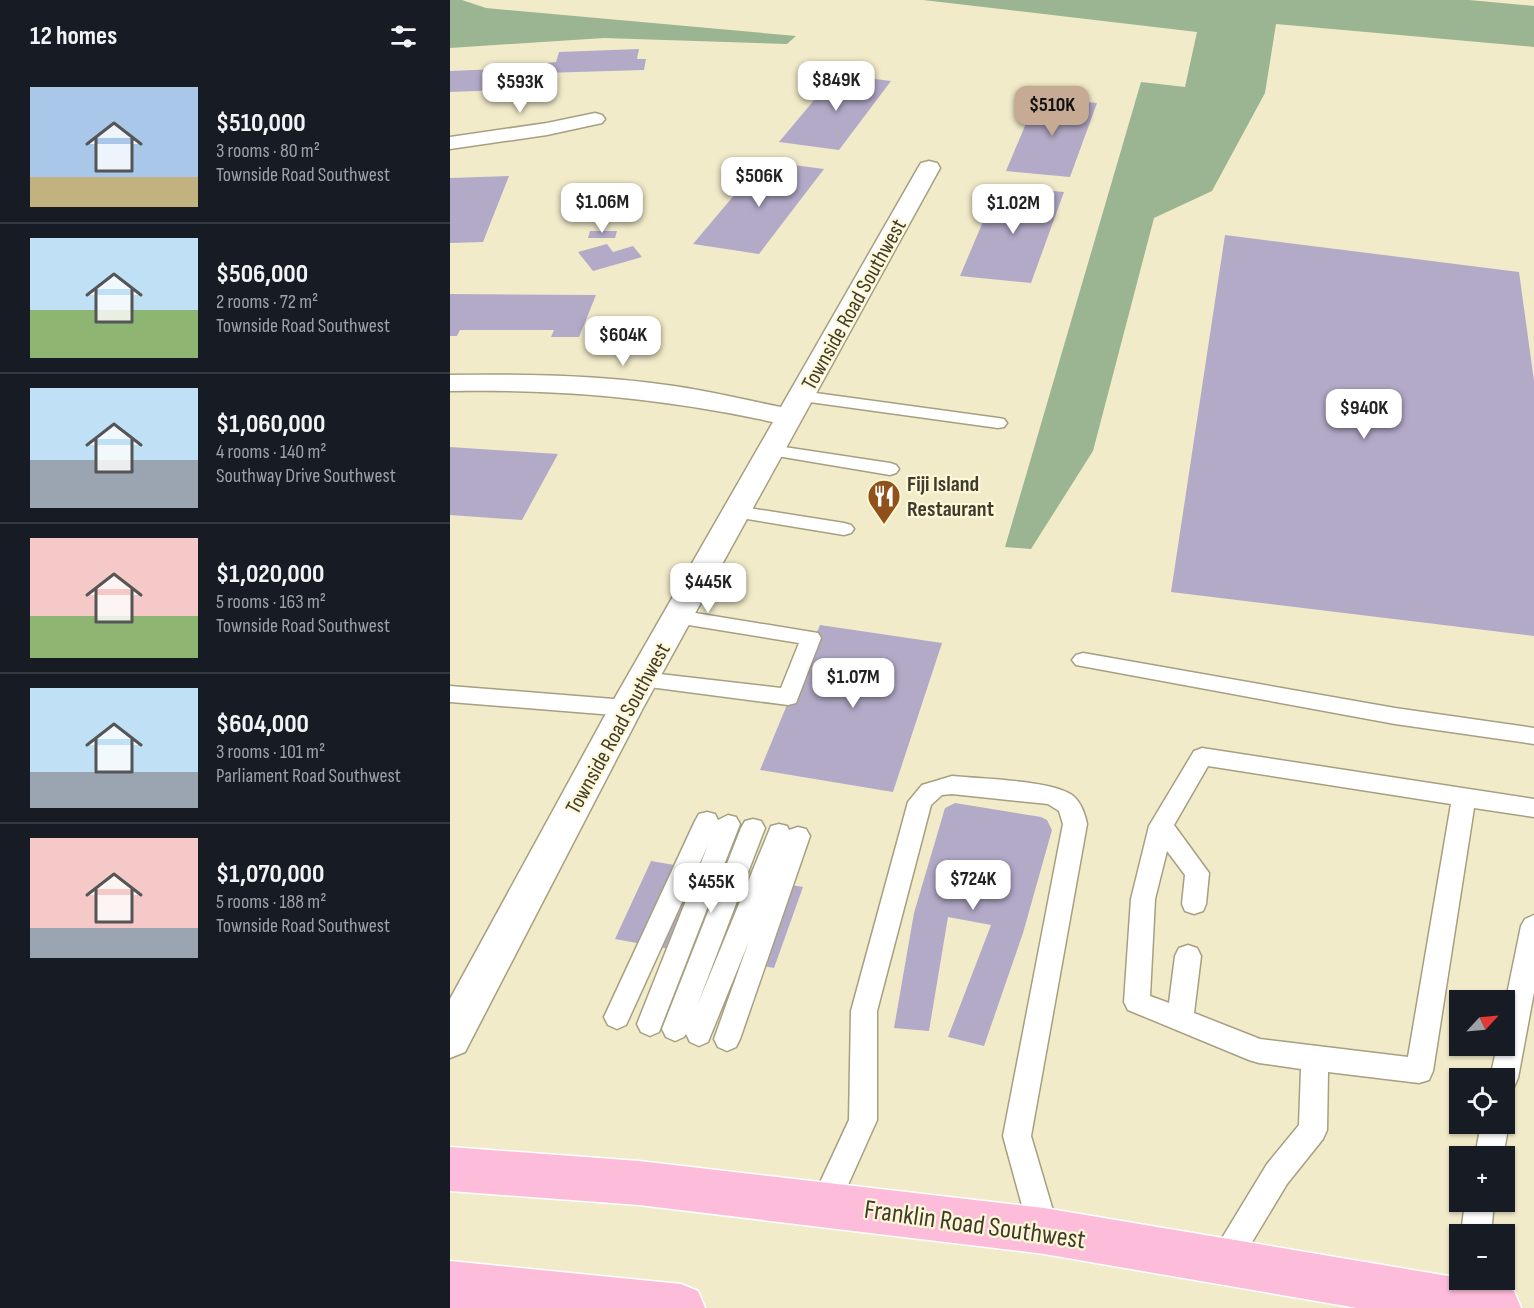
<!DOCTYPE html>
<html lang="en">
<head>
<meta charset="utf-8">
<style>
  body { margin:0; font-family:"Sofia Sans Condensed",sans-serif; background:#20242c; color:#f1f3f6; height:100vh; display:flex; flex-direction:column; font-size:22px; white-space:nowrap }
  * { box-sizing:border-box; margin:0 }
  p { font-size:20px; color:#9ea1a6 }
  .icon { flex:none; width:33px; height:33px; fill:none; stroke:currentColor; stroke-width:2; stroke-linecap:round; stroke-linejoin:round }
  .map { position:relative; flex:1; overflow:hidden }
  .details { display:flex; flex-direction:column; background:#171b24; width:450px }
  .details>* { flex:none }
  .needle { width:39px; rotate:64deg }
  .tools { position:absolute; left:999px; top:990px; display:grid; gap:12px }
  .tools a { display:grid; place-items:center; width:66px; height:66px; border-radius:0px; background:#171b24; box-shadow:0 2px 4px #0004; font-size:30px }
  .price { position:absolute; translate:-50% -51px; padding:0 14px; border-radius:12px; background:#fff; color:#222; font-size:20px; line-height:39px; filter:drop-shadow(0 2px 3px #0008) }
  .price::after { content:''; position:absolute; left:50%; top:36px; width:18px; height:14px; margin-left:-9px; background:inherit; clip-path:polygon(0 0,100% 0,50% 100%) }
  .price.on { background:#c6aa93; color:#111 }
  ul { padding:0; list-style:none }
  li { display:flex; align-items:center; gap:18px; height:150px; padding:0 30px }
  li+li { border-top:2px solid #363941 }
  li span { display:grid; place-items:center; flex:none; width:168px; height:120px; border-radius:0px; color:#555 }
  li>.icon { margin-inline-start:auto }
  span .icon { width:72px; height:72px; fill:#fffc; stroke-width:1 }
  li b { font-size:26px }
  h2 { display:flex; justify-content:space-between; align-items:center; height:72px; padding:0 30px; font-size:26px }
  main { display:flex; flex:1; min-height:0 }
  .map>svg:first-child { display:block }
  .forest { fill:#9bb592 }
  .building { fill:#b3aac8 }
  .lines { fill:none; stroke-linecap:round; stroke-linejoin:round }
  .lane-casing { stroke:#a69f80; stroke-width:3 }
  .street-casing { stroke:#a69f80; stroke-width:3 }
  .primary-casing { stroke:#fff; stroke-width:3 }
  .lane { fill:#fff; fill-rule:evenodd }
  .street { fill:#fff; fill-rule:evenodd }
  .primary { fill:#fdbcd9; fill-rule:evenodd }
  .labels { text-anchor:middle; stroke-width:4.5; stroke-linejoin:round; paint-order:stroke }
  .street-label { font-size:22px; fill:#3f3c2f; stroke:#fff8d7 }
  .poi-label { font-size:22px; font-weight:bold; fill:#3f3c2f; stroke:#fff8d7; text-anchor:start }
  .near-street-label { font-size:27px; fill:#3f3c2f; stroke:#fff8d7 }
</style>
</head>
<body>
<main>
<section class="details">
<h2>12 homes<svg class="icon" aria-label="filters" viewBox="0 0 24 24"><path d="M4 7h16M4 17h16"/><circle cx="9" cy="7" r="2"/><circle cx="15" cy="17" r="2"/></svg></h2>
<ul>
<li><span style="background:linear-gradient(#a9c7e8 75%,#c2b280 0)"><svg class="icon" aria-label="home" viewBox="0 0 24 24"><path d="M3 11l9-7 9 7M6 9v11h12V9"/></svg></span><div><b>$510,000</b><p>3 rooms · 80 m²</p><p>Townside Road Southwest</p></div></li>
<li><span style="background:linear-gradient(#bfe0f5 60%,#8fb573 0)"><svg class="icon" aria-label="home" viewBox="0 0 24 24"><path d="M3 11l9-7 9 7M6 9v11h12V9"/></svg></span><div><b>$506,000</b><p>2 rooms · 72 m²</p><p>Townside Road Southwest</p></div></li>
<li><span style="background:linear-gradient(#bfe0f5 60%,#9aa5b1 0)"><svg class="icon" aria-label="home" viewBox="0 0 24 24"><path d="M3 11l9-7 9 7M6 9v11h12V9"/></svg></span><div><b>$1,060,000</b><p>4 rooms · 140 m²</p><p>Southway Drive Southwest</p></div></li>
<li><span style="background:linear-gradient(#f6c9c9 65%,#8fb573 0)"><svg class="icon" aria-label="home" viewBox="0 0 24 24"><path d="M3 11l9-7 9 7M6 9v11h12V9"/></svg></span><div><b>$1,020,000</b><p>5 rooms · 163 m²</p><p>Townside Road Southwest</p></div></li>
<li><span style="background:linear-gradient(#bfe0f5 70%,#9aa5b1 0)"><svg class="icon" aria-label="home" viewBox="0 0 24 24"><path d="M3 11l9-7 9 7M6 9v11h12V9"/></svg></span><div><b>$604,000</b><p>3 rooms · 101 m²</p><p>Parliament Road Southwest</p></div></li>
<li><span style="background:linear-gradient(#f6c9c9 75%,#9aa5b1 0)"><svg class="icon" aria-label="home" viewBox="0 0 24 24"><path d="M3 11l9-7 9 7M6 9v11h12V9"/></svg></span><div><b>$1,070,000</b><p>5 rooms · 188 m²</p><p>Townside Road Southwest</p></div></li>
</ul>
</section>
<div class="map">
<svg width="1084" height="1308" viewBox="0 0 1084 1308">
  <rect width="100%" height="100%" fill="#f2ebca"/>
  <path class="forest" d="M0,0h12l24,8 310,28 -9,8 -183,-6 -154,10z
    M473,0h546l65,6v41l-258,-23 -11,69 -53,98 -58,27 -61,233 -62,98 -26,-2 136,-465 44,5 12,-55z"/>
  <path class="building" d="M189,49l-2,10h9l-2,11 -101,3 3,-10 10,-1 3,-10z
    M94,67l-3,11h-10l-4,11 -77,3v-21z
    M386,74l55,7 -52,69 -60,-8z
    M587,97l60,6 -27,74 -64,-6z
    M313,161l61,8 -65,85 -66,-10z
    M59,176l-26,66 -33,1v-65z
    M548,186l66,6 -33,91 -71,-7z
    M140,231h27l-2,7h-27z
    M775,235l294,37 15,109v255l-363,-44z
    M157,244l6,8 20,-6 9,11 -49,14 -15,-19z
    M0,294l146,1 -17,42h-28l3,-7h-94l-3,6h-7z
    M0,447l108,7 -36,66 -72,-5z
    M370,625l122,18 -49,149 -133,-22z
    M505,803l86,14 6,3 5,10 -29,103 -39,113 -36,-9 43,-112 -43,-8 -19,114 -35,-3 20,-115 31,-105z
    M201,861l152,26 -29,81 -159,-29z"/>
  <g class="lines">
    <defs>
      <path id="lane" d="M351,391l197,27 6,1 3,4 -3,4 -6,1 -203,-28 -3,-4 3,-4z
        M321,445l119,18 6,2 3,4 -3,4 -6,2 -125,-21 -3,-4 3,-4z
        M286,506l108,17 7,2 3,4 -3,4 -7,2 -115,-19 -2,-4 2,-4z
        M227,610l141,23 3,5 -25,65 -8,2 -154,-20 -3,-5 3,-5 8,-3 139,16 18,-45 -129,-21 -3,-5 3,-5z
        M633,653l312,55 139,20v16l-139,-20 -319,-59 -4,-5 4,-5z
        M0,686l176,14 8,2 3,6 -3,6 -8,2 -176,-14z
        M752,748l332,51v18l-60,-9 -41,263 -4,9 -10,3 -91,-11 -1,58 -4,9 -36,45 -53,88 -11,4 -11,-4 -4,-11 59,-97 32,-39 2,-56 -42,-6 -10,-3 -121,-50 -4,-8 7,-103 18,-73 45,-75zM758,766l243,38 -43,253 -148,-18 -66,-26 7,-57 -4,-8 -9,-3 -9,3 -4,8 -6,47 -19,-7 5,-97 12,-48 18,24 -3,29 3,7 9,3 9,-3 3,-7 3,-31 -35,-48z
        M502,776c28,3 99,4 120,19 9,7 13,19 15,29l-56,312 28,95 -5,10 -10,5 -10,-5 -5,-10 -26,-95 60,-312 -4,-13 -11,-7 -96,-10 -10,1 -11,10 -54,206v109l-42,94 -10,4 -10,-4 -5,-10 39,-84 2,-109 57,-209 14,-17z
        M257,812l8,2 3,6 10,-5 8,2 4,7 -81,208 -9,4 -9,-4 -4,-8 71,-179 -82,180 -9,4 -9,-4 -4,-8 91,-196 4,-7z
        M303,819l8,2 4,7 -68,178 74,-180 8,-2 8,2 2,4 9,-3 8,2 4,7 -70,203 -4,8 -9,4 -9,-4 -4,-8 35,-98 -41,101 -9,4 -9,-4 -4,-8 -2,3 -9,4 -9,-4 -4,-8 79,-201 4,-7z
        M1084,915v77l-16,86 -4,9 -10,3v-12h-14l7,-32h7v-37l17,-83 4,-7z
        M1054,1115l5,9 -6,32h-28l6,-32h23z
        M1015,1202h29l-3,32h-30z"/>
      <path id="street" d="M145,113l7,2 3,4 -3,4 -55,12 -97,14v-12l97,-14z
        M479,161l8,2 3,5 -297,540 -178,344 -15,6v-59l159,-291 164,-286c-110,-24 -211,-33 -323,-31v-16c75,-1 150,0 224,11 36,5 71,14 107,21l137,-239 3,-5z"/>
      <path id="primary" d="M0,1147l189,14 405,47 416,70v2l37,4 17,7 7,17h-164l-313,-54 -405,-49 -189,-14z
        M0,1261l231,23 17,7 7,17h-255z"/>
    </defs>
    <use href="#lane" class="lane-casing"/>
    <use href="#street" class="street-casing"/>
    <use href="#primary" class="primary-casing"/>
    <use href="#lane" class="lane"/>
    <use href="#street" class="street"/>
    <use href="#primary" class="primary"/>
  </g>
  <defs>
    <symbol id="restaurant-pin" viewBox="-11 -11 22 30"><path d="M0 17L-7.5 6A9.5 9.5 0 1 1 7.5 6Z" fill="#91511a" stroke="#fff8d7"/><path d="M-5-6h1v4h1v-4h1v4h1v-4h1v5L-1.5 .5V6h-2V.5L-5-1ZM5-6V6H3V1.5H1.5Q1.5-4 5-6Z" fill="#fff"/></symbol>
  </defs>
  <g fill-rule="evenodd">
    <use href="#restaurant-pin" x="415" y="477" width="38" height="52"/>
  </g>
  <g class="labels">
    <g class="street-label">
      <text transform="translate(403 304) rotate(-61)" y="8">Townside Road Southwest</text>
      <text transform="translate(167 728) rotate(-61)" y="8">Townside Road Southwest</text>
    </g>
    <g class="poi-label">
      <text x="457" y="491">Fiji Island<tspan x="457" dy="25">Restaurant</tspan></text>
    </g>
    <g class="near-street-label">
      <text transform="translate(525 1224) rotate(8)" y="9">Franklin Road Southwest</text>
    </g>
  </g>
</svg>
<div class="tools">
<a><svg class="needle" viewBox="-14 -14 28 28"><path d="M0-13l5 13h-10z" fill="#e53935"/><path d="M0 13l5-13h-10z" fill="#9ea1a6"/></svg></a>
<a><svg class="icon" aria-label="locate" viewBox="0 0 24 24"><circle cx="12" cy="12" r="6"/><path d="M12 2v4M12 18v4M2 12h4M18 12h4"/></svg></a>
<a>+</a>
<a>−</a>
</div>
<b class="price" style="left:386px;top:112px">$849K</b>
<b class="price" style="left:70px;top:114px">$593K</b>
<b class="price on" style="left:602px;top:137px">$510K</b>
<b class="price" style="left:309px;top:208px">$506K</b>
<b class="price" style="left:152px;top:234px">$1.06M</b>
<b class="price" style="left:563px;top:235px">$1.02M</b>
<b class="price" style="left:173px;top:367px">$604K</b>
<b class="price" style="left:914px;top:440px">$940K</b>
<b class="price" style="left:258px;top:614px">$445K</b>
<b class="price" style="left:403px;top:709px">$1.07M</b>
<b class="price" style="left:523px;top:911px">$724K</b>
<b class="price" style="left:261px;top:914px">$455K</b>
</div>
</main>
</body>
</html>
